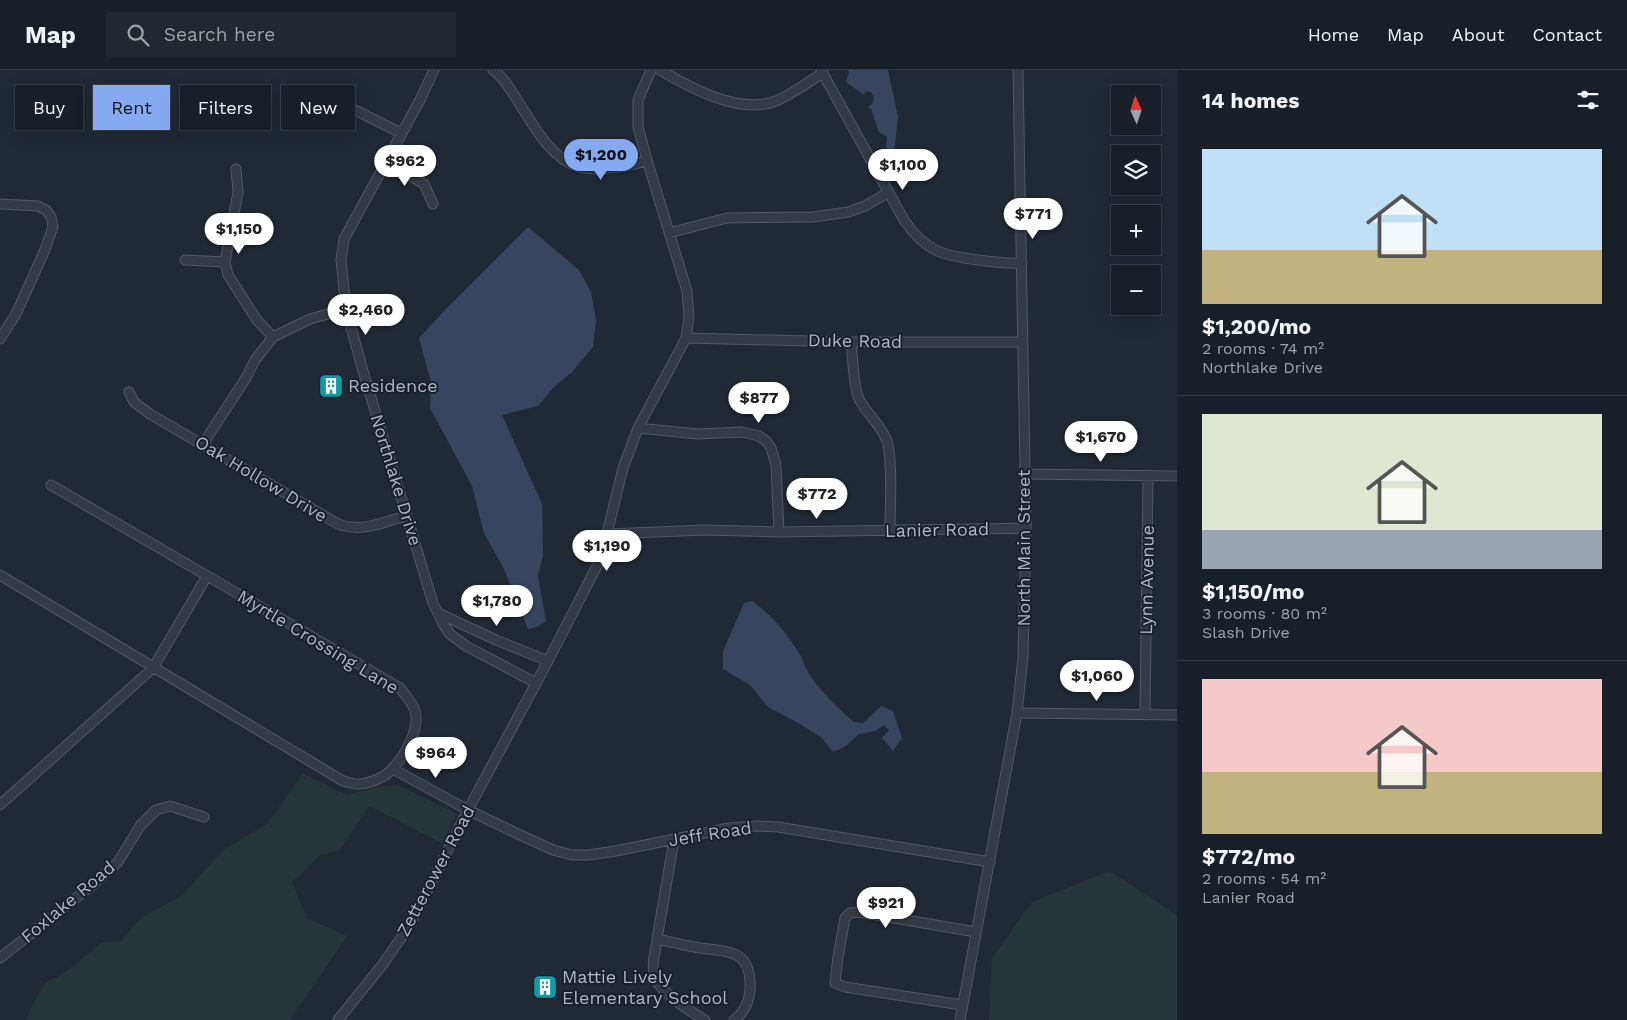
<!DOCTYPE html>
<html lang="en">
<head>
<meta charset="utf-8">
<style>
  body { margin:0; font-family:"Work Sans",sans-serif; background:#222730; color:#f1f3f6; height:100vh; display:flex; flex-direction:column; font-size:19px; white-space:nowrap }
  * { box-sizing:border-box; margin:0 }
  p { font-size:16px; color:#9fa2a8 }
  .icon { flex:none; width:28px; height:28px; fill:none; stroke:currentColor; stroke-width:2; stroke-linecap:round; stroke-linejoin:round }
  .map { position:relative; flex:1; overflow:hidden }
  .panel { display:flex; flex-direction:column; background:#191f28; width:450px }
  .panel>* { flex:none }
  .top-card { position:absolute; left:15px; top:15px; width:475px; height:45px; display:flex; gap:10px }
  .needle { width:32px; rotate:357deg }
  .buttons { position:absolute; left:1111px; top:15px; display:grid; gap:10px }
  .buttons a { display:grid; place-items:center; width:50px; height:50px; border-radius:0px; background:#191f28; box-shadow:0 5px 20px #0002,0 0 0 1px #373d45; font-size:25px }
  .price { position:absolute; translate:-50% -42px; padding:0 11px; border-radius:18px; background:#fff; color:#222; font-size:16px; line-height:32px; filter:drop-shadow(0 1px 2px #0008) }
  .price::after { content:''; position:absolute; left:50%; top:30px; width:15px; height:11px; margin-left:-8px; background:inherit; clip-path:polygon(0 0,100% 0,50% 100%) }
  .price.selected { background:#85aaf1; color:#111 }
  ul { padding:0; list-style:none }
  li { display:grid; align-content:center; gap:10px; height:265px; padding:0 25px }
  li+li { border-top:1px solid #373d45 }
  li span { display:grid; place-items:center; height:155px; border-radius:0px; color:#555 }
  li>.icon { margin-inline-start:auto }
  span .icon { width:90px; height:90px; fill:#fffc; stroke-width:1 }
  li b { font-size:21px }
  h2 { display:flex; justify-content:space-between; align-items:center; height:60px; padding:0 25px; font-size:21px }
  .chip { padding:0 18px; border-radius:0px; background:#191f28; box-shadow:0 5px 20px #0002,0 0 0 1px #373d45; font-size:18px; line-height:45px }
  .chip.selected { background:#85aaf1; color:#111 }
  header { display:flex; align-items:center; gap:30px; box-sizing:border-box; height:70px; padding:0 25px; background:#191f28; border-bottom:1px solid #373d45 }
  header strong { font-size:24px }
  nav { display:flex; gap:28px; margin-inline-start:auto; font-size:18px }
  .search { width:350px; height:45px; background:#222730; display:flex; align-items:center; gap:12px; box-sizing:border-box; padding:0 18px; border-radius:0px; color:#9fa2a8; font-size:19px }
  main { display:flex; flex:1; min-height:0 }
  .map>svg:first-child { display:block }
  .green { fill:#243638 }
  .water { fill:#37465e }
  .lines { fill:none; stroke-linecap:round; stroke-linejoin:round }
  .minor-casing { stroke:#525964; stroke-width:11 }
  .minor { stroke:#343b46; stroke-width:9 }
  .labels { text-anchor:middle; stroke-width:4; stroke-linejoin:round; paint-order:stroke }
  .street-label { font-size:18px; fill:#afb6c3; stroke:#1a202b }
  .poi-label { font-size:18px; fill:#afb6c3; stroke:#1a202b; text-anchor:start }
</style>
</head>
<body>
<header>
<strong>Map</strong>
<div class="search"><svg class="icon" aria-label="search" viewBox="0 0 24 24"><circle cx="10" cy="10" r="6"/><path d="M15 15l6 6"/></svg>Search here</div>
<nav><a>Home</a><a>Map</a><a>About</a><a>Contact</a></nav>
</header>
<main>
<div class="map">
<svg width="1177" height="950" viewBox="0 0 1177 950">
  <rect width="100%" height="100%" fill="#212936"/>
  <path class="green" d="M303,703l43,22 31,-8 21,-2 59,29 -15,29 -73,-37 -30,45 -18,4 -29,27 15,36 40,18 -57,84h-263l4,-12 14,-25 16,-8 42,-33 18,-1 20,-23 42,-23 40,-45 44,-26z
    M1110,801l67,44v105h-188l3,-62 40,-56z"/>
  <path class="water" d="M848,0h40l10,47 -4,36h-3l-5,-6 1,-10 -8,-5 -8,-23 -3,-2 4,-3 2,-6 -3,-6 -5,-1 -2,4 -18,-13 3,-10z
    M528,157l51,43 12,22 5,28 -3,27 -21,25 -19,16 -15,18 -36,9 40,89 1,51 -5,21 8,45 -9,6 -9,2 -24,-60 -20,-36 -12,-47 -42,-78 1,-26 -12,-44 26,-28z
    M752,531c19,13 37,35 49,55 2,4 3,10 6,14 7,15 34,41 47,52l9,1 18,-17 12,5 9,27 -9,13 -11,-13 7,-8 -5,-5 -9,6 -16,3 -13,12 -13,6 -11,-14 -22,-14 -32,-17 -18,-22 -27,-16v-18l21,-48z"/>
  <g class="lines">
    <defs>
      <path id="minor" d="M434,0l-14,30 -76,139 -3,21 5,49 17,62 70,232 10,21 7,10 16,12 70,37
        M493,0c11,7 19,22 26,33 15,23 31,55 60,64 9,3 21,2 30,1 14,-1 26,-3 38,-8
        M660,0c31,18 79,45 116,31 16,-7 32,-19 47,-28
        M821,0l83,150c21,31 39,36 75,40 14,2 28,4 43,3
        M337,31l64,32
        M386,91l38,23 9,20
        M236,99l2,23 -13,70 3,13 29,45 16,17
        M0,134l38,2 8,4 5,7 2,10 -9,25 -28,62 -16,25
        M669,163l58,-15 86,-1 35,-5 17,-6 24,-14
        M185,190l40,2
        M686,268l165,4h172
        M851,272c2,15 2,45 8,57 8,15 22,26 28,42 6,20 3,67 3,90
        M129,322l5,10 16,12 188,110c23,9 45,-2 68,-8
        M638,358l59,6 45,-2 17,4 7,5 5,7 5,17 3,67
        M203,374l43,-66 9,-18 18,-23 37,-18 36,-10
        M1024,404l153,2
        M608,464l97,-4 74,2 247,-4
        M0,505l343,206c4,1 10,3 15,3 11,0 28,-7 35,-16 12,-13 27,-39 22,-57 -2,-8 -10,-16 -15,-23l-349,-203
        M438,543l58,27 52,21
        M1017,643l160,2
        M1145,645l3,-240
        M393,699l75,41 50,24 35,16 19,5h16l28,-4 113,-23 28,-2 21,1 212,35
        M0,735l153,-137 54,-92
        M657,869l17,-99
        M0,888l94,-74 24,-22 22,-36 16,-16 14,-4 34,11
        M962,935l-117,-18 -10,-4 3,-26 7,-39 5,-5 9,-1 117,20
        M338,950l45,-56 20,-29 15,-26 50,-99 80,-149 53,-103 22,-90 15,-40 48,-90 3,-21 -2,-26 -40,-131 -9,-33v-27l13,-30
        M705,950c-15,-9 -47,-28 -51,-46 -3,-11 2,-24 3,-35 14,3 29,7 43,9 30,4 52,2 50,42 -1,12 -6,23 -16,30
        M960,950l57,-307 6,-56 3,-129 -8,-458"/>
    </defs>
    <use href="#minor" class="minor-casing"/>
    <use href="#minor" class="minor"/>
  </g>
  <defs>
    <symbol id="building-square" viewBox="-11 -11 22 22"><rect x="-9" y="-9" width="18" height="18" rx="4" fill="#0f9aa8" stroke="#1a202b"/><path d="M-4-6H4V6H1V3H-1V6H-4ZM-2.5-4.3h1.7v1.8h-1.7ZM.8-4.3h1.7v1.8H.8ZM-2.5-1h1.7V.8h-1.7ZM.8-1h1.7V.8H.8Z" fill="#fff"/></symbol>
  </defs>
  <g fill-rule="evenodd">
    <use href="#building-square" x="317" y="302" width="28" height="28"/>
    <use href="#building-square" x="531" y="903" width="28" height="28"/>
  </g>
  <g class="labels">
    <g class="street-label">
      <text transform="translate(855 271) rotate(1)" y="6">Duke Road</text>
      <text transform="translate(261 409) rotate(31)" y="6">Oak Hollow Drive</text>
      <text transform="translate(396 410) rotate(73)" y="6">Northlake Drive</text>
      <text transform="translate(937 460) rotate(-1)" y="6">Lanier Road</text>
      <text transform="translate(1024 478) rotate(-90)" y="6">North Main Street</text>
      <text transform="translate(1147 510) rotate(-89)" y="6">Lynn Avenue</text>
      <text transform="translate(318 572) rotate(31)" y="6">Myrtle Crossing Lane</text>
      <text transform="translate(710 764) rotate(-9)" y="6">Jeff Road</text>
      <text transform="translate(436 801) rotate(-62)" y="6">Zetterower Road</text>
      <text transform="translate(68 832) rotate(-40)" y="6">Foxlake Road</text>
    </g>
    <g class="poi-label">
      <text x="348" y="322">Residence</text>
      <text x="562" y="913">Mattie Lively<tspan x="562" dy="21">Elementary School</tspan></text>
    </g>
  </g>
</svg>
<div class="buttons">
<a><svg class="needle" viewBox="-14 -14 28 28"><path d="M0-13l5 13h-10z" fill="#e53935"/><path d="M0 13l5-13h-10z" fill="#9fa2a8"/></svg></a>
<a><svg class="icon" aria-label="layers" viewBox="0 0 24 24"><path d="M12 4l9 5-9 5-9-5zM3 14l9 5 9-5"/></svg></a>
<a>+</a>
<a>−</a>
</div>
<b class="price selected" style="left:601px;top:111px">$1,200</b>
<b class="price" style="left:405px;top:117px">$962</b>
<b class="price" style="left:903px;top:121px">$1,100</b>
<b class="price" style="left:1033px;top:170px">$771</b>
<b class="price" style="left:239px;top:185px">$1,150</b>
<b class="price" style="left:366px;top:266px">$2,460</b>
<b class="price" style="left:759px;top:354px">$877</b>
<b class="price" style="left:1101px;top:393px">$1,670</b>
<b class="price" style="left:817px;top:450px">$772</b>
<b class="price" style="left:607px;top:502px">$1,190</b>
<b class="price" style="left:497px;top:557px">$1,780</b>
<b class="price" style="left:1097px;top:632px">$1,060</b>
<b class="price" style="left:436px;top:709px">$964</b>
<b class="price" style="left:886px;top:859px">$921</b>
<div class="top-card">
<a class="chip">Buy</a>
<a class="chip selected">Rent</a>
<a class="chip">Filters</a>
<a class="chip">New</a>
</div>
</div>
<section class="panel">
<h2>14 homes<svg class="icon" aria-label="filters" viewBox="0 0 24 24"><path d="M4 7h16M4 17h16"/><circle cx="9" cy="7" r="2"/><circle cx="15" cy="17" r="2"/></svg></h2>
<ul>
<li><span style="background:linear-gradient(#bfe0f5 65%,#c2b280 0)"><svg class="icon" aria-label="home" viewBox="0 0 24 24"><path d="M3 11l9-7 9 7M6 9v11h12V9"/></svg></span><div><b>$1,200/mo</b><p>2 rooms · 74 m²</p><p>Northlake Drive</p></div></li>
<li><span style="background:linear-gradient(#dfe7d0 75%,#9aa5b1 0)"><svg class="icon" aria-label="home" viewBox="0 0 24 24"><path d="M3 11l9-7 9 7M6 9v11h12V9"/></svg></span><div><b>$1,150/mo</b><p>3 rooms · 80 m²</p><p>Slash Drive</p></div></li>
<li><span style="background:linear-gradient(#f6c9c9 60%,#c2b280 0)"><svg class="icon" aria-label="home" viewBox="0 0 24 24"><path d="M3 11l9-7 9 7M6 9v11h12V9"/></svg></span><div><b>$772/mo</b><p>2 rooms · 54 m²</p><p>Lanier Road</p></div></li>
</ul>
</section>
</main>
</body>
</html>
